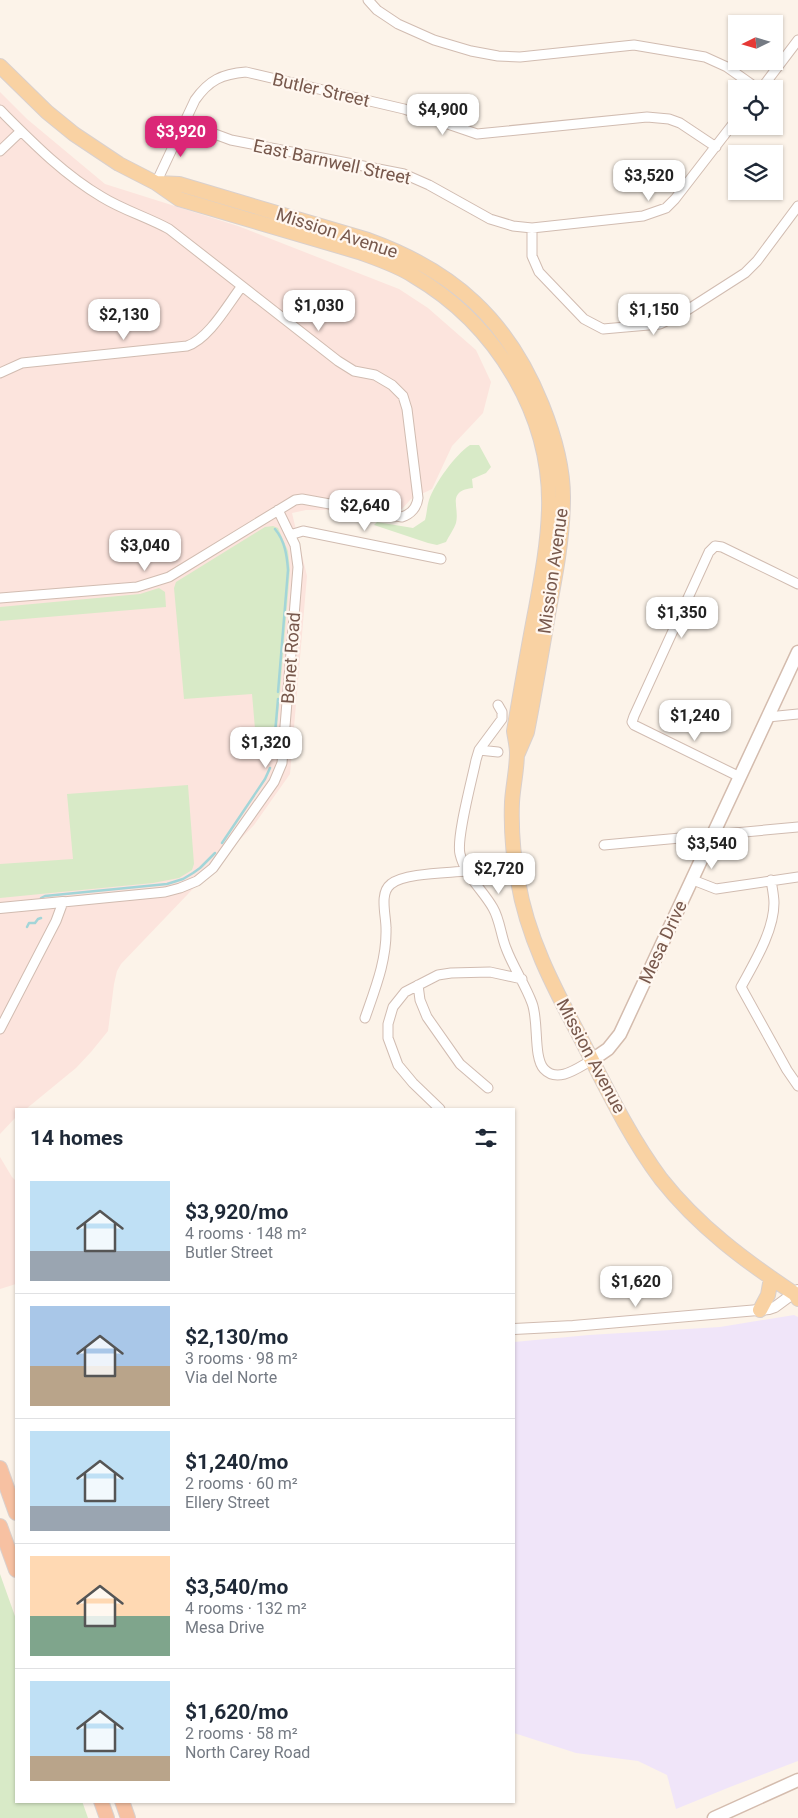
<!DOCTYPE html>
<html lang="en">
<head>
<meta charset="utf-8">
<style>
  body { margin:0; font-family:Roboto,sans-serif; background:#f2f2f3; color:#1f2937; height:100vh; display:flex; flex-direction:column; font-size:19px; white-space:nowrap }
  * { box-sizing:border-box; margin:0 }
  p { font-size:16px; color:#747a83 }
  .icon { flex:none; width:28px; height:28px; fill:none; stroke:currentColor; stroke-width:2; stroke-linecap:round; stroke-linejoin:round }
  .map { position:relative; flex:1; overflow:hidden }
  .panel { position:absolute; left:15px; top:1108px; width:500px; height:695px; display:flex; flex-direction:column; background:#fff; border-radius:0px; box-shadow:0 1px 4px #0004 }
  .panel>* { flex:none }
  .needle { width:32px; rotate:265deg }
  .buttons { position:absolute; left:728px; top:15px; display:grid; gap:10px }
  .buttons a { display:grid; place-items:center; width:55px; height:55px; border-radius:0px; background:#fff; box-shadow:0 1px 4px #0004; font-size:25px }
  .price { position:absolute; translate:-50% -42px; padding:0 11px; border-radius:10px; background:#fff; color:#222; font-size:16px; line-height:32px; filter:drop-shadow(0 1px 2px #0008) }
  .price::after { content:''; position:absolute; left:50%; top:30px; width:15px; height:11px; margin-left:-8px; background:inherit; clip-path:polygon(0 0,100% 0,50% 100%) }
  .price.selected { background:#db2777; color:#fff }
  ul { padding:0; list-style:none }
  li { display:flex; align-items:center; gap:15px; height:125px; padding:0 15px }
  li+li { border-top:1px solid #e0e1e3 }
  li span { display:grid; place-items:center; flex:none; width:140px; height:100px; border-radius:0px; color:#555 }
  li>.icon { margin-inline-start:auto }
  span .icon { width:60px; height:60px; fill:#fffc; stroke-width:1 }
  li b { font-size:21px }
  h2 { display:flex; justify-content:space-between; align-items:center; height:60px; padding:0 15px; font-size:21px }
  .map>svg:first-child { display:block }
  .commercial { fill:#fce4dd }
  .education { fill:#f0e5f9 }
  .green { fill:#d8eac7 }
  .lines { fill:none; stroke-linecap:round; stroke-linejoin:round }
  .stream { stroke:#a3d5d8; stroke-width:2.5 }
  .minor-casing { stroke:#d1bcb1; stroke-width:11 }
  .tertiary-casing { stroke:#d1bcb1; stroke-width:12 }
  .secondary-casing { stroke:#d4bcae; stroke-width:15 }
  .primary-casing { stroke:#d9d0cd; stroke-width:16 }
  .trunk-casing { stroke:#d9d0cd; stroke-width:16 }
  .minor { stroke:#fff; stroke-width:9 }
  .tertiary { stroke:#fff; stroke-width:10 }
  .secondary { stroke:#fff; stroke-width:12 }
  .primary { stroke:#f9d2a3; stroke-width:14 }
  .trunk { stroke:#f7c1a2; stroke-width:14 }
  .labels { text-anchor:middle; stroke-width:4.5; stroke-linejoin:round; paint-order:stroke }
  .street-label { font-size:18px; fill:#77584c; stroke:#fff7f0 }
</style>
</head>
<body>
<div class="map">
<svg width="798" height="1818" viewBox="0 0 798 1818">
  <rect width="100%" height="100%" fill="#fcf3e9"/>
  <path class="commercial" d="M0,92l27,27 78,65 133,42 161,63 29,19 48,42 15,32 -8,31 -31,33 -20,43 -21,10 -9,10 -96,1 -14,3 15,63 -17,198 -36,51 -133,139 -4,7 -3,13 -6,47 -17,21 -15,16 -50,41h-10v8l-16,17z
    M0,1157l12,20 4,4v103l-16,5z"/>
  <path class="education" d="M794,1315l4,2v444l-68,26 -54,22 -9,-34 -29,-14 -62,-8 -62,-20v-391l75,-7 131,-8z"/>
  <path class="green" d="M470,445h9l12,22 -5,6 -14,6 1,9c-27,3 -13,19 -17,35 -2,6 -7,13 -10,19l-9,3 -9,-2 -54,-18 3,-3 36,6 12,-8c2,-7 2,-14 4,-20 6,-17 26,-45 41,-55z
    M273,526l5,2 10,23 2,19 -15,183 -18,-1 -5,-58 -68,5 -10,-111 2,-6 89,-55z
    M159,588l6,4 1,15 -166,14v-14l140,-13z
    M188,785l6,79 -2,6 -13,8 -26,5 -153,15v-34l73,-5 -6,-65z
    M0,1574l16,45v182h66l6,17h-88z"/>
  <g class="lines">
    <path class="stream" d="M275,529c10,12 12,27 13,41l-10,122
      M273,756l5,-57
      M222,843l43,-64 5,-11
      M41,898l4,-2 122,-12 16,-5 10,-6 7,-5 15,-15
      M27,927l2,-4h6l3,-4 3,-1"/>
    <defs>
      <path id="minor" d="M368,0l9,10 21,14 36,16 37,11 27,5 22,1 114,-12 71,12 22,10 31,22
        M761,89l37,-49
        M0,110c32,32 63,64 102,87 21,13 45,20 67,32l169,132 16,10 21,4 17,10 11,11 4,13 11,89c-1,9 -7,16 -16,19l-100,-18 -7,1 -126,77 -32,10 -137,11
        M185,123l46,17 173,34 25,11 61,34 23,7 19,2 111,-12 23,-8 9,-9 61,-79
        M0,151l21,-20
        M156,183l39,-83c14,-20 27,-26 51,-28l158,37 73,25 170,-17 22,2 11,4 36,24
        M532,228v28l7,16 45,47 19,10 57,-5 21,-10 64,-41 12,-12 41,-55
        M0,373l22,-10 165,-17c22,-7 41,-42 55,-60
        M290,535l13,-4 138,28
        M498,705l4,7v7l-23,31 -3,10c-4,20 -20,78 -16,94 5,22 23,36 33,54 7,12 8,28 13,40 7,19 19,36 26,55 7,18 1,54 12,66 14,15 35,-2 48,-9
        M768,717l30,-3
        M479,750l19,2
        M740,777l-106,-52 -2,-3 2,-6 75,-164 6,-6 7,1 76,37
        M604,845l194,-18
        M693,880l23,9 82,-12
        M771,880c1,7 3,16 3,23 0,28 -20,60 -33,84l46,83 11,16
        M418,985l2,15 7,17 33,47 28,24
        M365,1018c10,-29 22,-58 21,-90 0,-13 -7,-35 5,-44 13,-11 57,-11 75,-13
        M0,1029l56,-108 7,-19 102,-10 15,-4 17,-7 16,-13 61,-86 8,-19 16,-196 -3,-22 -17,-35
        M440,1109l-27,-26 -15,-18 -10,-27v-14l5,-17 12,-15 33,-17 13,-2 39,-1 32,7"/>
      <path id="tertiary" d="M0,908l63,-6
        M514,1329l59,-3 196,-17 6,-2 23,-17"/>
      <path id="secondary" d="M592,1060l16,-11 12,-15 178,-382
        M714,1818l84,-38"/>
      <path id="primary" d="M0,66l47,46 27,22 45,30 37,19 23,16 180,53c19,7 38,13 55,24 82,48 138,139 135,234 -1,33 -7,65 -13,98 -8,41 -15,82 -22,123 1,7 3,15 3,22 0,16 -4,33 -5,49 -1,26 1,53 6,79 9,55 35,105 61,154 25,48 49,100 82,144 37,47 84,82 134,115l3,5
        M157,183l22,1 189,56c86,31 140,80 174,165 12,30 21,60 21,92 0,38 -7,75 -14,112 -7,41 -14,82 -22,123l-9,21
        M760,1310l8,-15 3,-17"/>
      <path id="trunk" d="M0,1468l16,45
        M0,1526l16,44
        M101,1801l6,17
        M122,1801l6,17"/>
    </defs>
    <use href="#minor" class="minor-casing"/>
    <use href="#tertiary" class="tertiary-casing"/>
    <use href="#secondary" class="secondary-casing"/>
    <use href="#primary" class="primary-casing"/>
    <use href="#trunk" class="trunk-casing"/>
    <use href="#minor" class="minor"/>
    <use href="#tertiary" class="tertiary"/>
    <use href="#secondary" class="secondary"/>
    <use href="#primary" class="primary"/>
    <use href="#trunk" class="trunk"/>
  </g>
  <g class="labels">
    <g class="street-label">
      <text transform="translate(321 90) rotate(13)" y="6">Butler Street</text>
      <text transform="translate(332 162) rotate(12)" y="6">East Barnwell Street</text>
      <text transform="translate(337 233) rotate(18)" y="6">Mission Avenue</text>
      <text transform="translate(553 571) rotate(-82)" y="6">Mission Avenue</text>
      <text transform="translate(291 658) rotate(-86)" y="6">Benet Road</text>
      <text transform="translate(663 942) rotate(-65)" y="6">Mesa Drive</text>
      <text transform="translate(591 1056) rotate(62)" y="6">Mission Avenue</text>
    </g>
  </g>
</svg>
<div class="buttons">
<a><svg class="needle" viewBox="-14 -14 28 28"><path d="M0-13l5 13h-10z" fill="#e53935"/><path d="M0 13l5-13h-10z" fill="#747a83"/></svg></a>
<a><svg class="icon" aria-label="locate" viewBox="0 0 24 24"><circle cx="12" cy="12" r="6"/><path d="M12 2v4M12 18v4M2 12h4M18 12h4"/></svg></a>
<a><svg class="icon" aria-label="layers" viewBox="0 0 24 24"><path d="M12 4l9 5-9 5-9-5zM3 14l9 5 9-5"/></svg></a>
</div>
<b class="price" style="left:443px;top:136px">$4,900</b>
<b class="price selected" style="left:181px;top:158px">$3,920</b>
<b class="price" style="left:649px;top:202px">$3,520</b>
<b class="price" style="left:319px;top:332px">$1,030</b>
<b class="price" style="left:654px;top:336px">$1,150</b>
<b class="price" style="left:124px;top:341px">$2,130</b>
<b class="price" style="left:365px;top:532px">$2,640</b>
<b class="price" style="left:145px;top:572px">$3,040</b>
<b class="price" style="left:682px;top:639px">$1,350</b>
<b class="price" style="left:695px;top:742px">$1,240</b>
<b class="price" style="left:266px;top:769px">$1,320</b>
<b class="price" style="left:712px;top:870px">$3,540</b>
<b class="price" style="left:499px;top:895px">$2,720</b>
<b class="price" style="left:636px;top:1308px">$1,620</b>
<section class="panel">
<h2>14 homes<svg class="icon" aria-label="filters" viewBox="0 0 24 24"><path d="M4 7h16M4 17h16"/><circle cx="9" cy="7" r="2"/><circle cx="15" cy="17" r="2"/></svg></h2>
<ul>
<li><span style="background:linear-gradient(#bfe0f5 70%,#9aa5b1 0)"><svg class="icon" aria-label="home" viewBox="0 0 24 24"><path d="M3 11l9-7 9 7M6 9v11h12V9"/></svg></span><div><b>$3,920/mo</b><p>4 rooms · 148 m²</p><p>Butler Street</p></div></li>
<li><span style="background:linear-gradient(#a9c7e8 60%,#b9a48a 0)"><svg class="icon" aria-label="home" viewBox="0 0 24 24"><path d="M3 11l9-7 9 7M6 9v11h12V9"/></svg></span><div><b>$2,130/mo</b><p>3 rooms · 98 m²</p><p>Via del Norte</p></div></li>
<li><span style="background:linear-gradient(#bfe0f5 75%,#9aa5b1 0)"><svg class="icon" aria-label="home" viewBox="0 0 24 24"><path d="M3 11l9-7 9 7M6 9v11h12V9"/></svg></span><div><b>$1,240/mo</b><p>2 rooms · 60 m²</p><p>Ellery Street</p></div></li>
<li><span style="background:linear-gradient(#ffd9b3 60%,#7fa58c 0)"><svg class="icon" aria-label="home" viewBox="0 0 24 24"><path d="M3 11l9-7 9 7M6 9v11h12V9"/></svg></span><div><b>$3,540/mo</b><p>4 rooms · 132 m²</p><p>Mesa Drive</p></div></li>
<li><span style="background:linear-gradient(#bfe0f5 75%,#b9a48a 0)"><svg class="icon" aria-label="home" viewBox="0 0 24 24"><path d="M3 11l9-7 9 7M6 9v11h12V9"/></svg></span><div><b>$1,620/mo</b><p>2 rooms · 58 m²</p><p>North Carey Road</p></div></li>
</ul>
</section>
</div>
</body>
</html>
